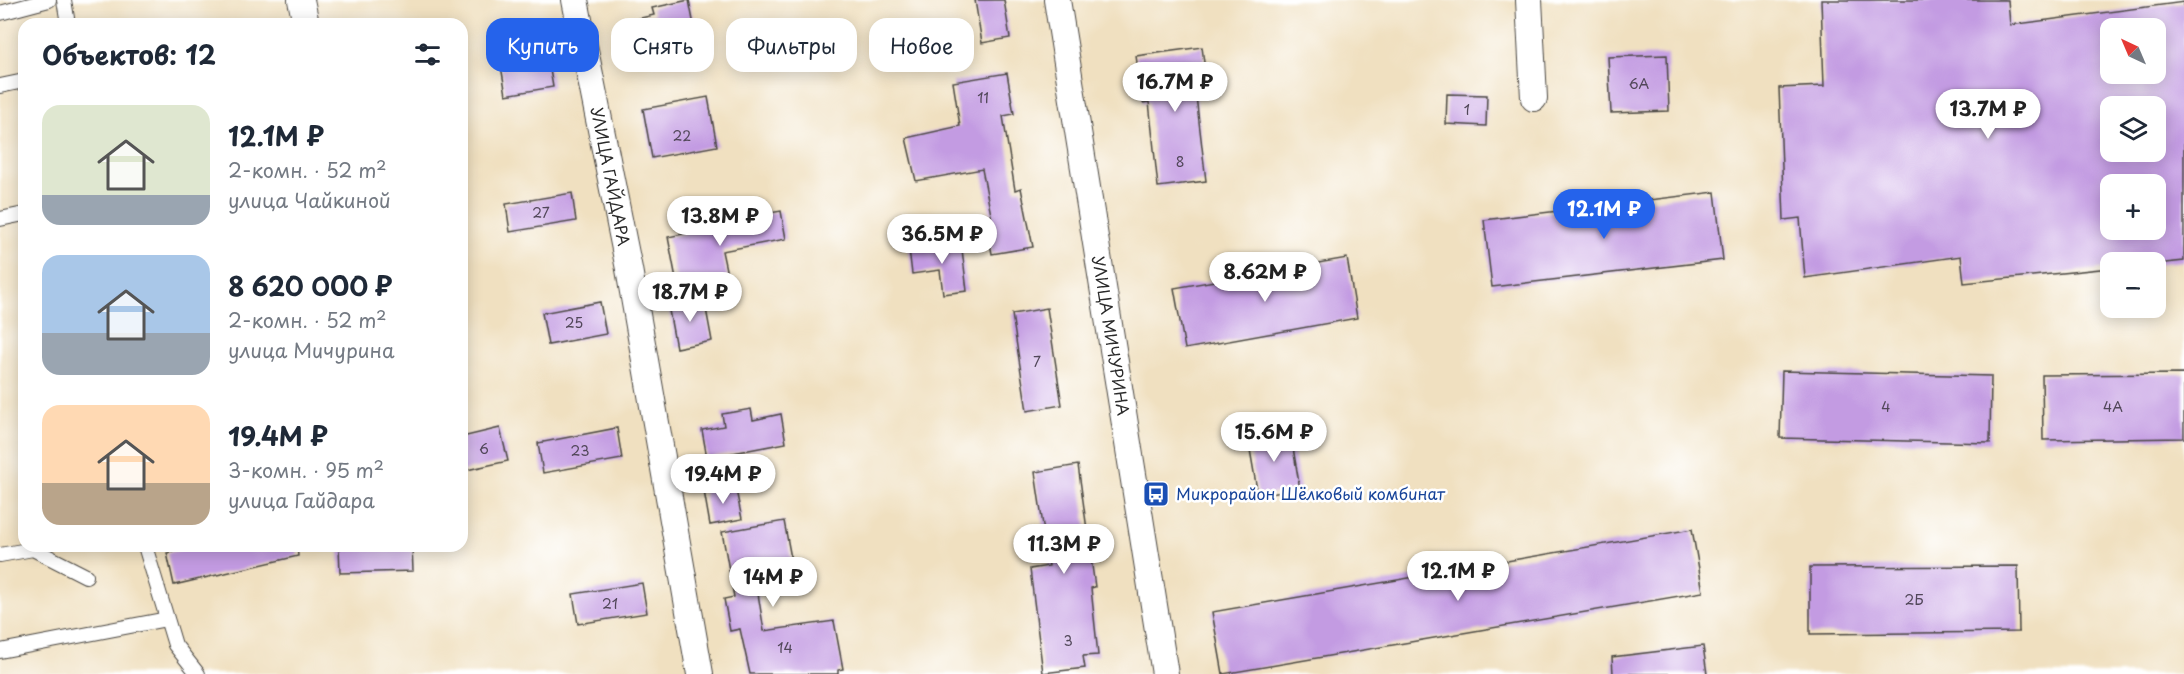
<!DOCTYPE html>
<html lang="ru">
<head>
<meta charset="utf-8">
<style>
  body { margin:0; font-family:"Playpen Sans",sans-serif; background:#f2f2f3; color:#1f2937; height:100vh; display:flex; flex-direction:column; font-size:22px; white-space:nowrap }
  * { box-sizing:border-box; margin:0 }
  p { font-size:20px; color:#747a83 }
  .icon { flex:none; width:33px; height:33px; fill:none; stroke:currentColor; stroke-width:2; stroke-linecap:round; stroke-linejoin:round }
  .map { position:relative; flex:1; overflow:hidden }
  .sheet { position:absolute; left:18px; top:18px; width:450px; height:534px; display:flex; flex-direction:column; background:#fff; border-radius:18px; box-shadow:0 3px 15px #0003 }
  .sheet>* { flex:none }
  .banner { position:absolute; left:486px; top:18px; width:570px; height:54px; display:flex; gap:12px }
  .needle { width:39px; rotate:316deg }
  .buttons { position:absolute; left:2100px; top:18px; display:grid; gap:12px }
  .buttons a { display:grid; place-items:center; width:66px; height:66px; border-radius:12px; background:#fff; box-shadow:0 3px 15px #0003; font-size:30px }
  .price { position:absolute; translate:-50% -51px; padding:0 14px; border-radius:21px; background:#fff; color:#222; font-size:20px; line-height:39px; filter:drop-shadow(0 2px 3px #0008) }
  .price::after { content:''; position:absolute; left:50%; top:36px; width:18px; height:14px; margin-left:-9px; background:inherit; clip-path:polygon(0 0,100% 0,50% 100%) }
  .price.current { background:#2563eb; color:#fff }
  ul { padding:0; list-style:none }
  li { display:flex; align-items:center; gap:18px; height:150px; padding:0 24px }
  li span { display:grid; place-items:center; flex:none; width:168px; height:120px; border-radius:18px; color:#555 }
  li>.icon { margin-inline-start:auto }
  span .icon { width:72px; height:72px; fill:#fffc; stroke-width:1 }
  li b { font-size:26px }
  h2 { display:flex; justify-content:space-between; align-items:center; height:72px; padding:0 24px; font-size:26px }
  .chip { padding:0 21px; border-radius:18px; background:#fff; box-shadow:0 3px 15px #0003; font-size:21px; line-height:54px }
  .chip.current { background:#2563eb; color:#fff }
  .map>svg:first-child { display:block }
  .building { fill:#c39be2; fill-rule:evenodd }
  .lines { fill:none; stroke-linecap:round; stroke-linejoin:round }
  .service-casing { stroke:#494641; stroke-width:16 }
  .minor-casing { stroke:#494641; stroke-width:28 }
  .service { stroke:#fff; stroke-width:14 }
  .minor { stroke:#fff; stroke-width:26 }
  .labels { text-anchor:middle; stroke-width:5; stroke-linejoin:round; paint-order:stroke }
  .number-label { font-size:14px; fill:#514759 }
  .street-label { font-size:16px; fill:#2b2b2b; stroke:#fff }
  .transit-label { font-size:16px; fill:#164399; stroke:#fff; text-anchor:start }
</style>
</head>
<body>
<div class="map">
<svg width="2184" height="674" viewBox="0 0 2184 674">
  <rect width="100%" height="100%" fill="#fff"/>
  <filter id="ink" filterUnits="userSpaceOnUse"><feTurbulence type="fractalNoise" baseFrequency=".0167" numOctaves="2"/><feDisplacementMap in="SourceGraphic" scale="12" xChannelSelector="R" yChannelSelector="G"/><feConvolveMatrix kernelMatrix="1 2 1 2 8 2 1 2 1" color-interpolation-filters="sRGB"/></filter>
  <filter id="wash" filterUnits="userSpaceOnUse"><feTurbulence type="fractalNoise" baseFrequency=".008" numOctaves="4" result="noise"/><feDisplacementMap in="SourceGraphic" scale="24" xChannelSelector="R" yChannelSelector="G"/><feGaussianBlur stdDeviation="1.35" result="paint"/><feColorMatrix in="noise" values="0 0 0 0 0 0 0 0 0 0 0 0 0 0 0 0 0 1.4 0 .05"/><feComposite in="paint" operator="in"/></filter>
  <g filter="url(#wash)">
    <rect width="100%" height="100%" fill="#f0e0c0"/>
    <g id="blocks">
      <path class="building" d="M689,0l9,46 -58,12 -8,-38 22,-5 -2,-7z
        M975,0h29l6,38 -28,5z
        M1821,0h187l2,25 174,-23v259l-28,3 -46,-2v6l-146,15 -3,-27 -156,22 -5,-60 -16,2 -5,-132 45,-2zM2110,28h46v46h-46zM2110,106h46v46h-46zM2110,184h46v46h-46z
        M1202,47l6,47 -12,2 10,85 -48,6 -9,-85 -6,1 -7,-47z
        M1667,55l2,56 -58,2 -3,-56z
        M548,58l5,29 -47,8 -5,-29z
        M1007,73l7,41 -11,2 12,74 6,-2 12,59 -41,7 -6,-32 6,-2 -10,-51 -66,12 -10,-43 54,-12 -7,-44z
        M1447,94l40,1 -1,31 -40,-2z
        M708,97l9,49 -65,12 -9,-49z
        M1715,192l8,68 -231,27 -8,-67z
        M572,193l4,28 -66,11 -4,-28z
        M781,211l5,28 -64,12 6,28 -50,10 -10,-52 68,-14 -1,-4z
        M961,241l6,50 -24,3 -3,-24 -28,4 -3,-25z
        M1347,258l10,60 -172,31 -11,-61z
        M704,298l8,43 -36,7 -8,-43z
        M600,302l6,32 -58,11 -6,-32z
        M1047,308l15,97 -35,6 -15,-97z
        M1782,371l209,5 -1,67 -210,-5z
        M2184,374v64l-141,2 -1,-65z
        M751,409l2,11 28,-6 5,29 -79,15 -5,-28 22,-4 -2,-12z
        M500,428l8,33 -46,10v-34z
        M617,428l5,31 -79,14 -5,-30z
        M1290,430l10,59 -42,7 -10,-58z
        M1078,465l17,122 -4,1 7,67 -15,1 2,12 -42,5 -13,-104 19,-3 -14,-94z
        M735,485l7,34 -32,6 -6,-34z
        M784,521l10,53 -38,7 8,50 70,-10 9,48 -5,1v4h-88l-10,-45 -10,2 -6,-32 10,-2 -12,-65z
        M1692,529l11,63 -480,82 -11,-62z
        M195,546h102l1,10 -124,29 -7,-32z
        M339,546h73l1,25 -73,2z
        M2018,566l1,66 -209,2v-67z
        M642,583l5,30 -69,11 -5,-30z
        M1703,646l4,28h-94l-1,-17z"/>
    </g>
  </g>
  <g filter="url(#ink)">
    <use href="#blocks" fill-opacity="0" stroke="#494641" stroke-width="1.5"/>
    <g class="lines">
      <defs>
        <path id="service" d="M64,0l4,24
          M0,13l49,-13
          M0,86l24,-5
          M0,219l24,-5
          M145,546l30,99 23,29
          M0,555l33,-6 53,27
          M0,651l167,-32"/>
        <g id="minor">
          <path d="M301,0l5,24"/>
          <path id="s1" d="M575,0l54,269 71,405"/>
          <path id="s2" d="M1057,0l108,674"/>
          <path d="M1529,0l5,98"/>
        </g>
      </defs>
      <use href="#service" class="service-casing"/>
      <use href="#minor" class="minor-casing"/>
      <use href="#service" class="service"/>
      <use href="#minor" class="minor"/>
    </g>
  </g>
  <defs>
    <symbol id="bus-square" viewBox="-11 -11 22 22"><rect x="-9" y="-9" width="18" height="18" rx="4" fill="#1a4fb4" stroke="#fff"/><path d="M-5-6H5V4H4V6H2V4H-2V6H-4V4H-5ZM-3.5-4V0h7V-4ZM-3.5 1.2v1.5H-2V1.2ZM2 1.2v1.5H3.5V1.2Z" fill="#fff"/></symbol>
  </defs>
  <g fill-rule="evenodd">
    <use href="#bus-square" x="1141" y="479" width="30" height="30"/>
  </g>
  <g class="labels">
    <g class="number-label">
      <text x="1639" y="89">6А</text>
      <text x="983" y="103">11</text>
      <text x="1467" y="115">1</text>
      <text x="682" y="141">22</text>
      <text x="1180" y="167">8</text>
      <text x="541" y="218">27</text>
      <text x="574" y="328">25</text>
      <text x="1037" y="367">7</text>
      <text x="1886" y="412">4</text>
      <text x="2113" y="412">4А</text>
      <text x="484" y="454">6</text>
      <text x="580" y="456">23</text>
      <text x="1914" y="605">2Б</text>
      <text x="610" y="609">21</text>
      <text x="1068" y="646">3</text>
      <text x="785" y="653">14</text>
    </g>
    <g class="street-label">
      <text dy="6" stroke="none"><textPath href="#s1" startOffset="180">УЛИЦА ГАЙДАРА</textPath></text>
      <text dy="6" stroke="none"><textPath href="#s2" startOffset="340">УЛИЦА МИЧУРИНА</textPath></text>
    </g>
    <g class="transit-label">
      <text x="1176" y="500">Микрорайон Шёлковый комбинат</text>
    </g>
  </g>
</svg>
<div class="buttons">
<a><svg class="needle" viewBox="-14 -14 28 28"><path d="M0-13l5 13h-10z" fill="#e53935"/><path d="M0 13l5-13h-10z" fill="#747a83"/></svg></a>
<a><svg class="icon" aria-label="layers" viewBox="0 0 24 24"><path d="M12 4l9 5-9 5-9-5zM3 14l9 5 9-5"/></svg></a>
<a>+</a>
<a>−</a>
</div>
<b class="price" style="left:1175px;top:113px">16.7M ₽</b>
<b class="price" style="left:1988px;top:140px">13.7M ₽</b>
<b class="price current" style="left:1604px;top:240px">12.1M ₽</b>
<b class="price" style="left:720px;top:247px">13.8M ₽</b>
<b class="price" style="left:942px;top:265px">36.5M ₽</b>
<b class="price" style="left:1265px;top:303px">8.62M ₽</b>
<b class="price" style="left:690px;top:323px">18.7M ₽</b>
<b class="price" style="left:1274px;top:463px">15.6M ₽</b>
<b class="price" style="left:723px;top:505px">19.4M ₽</b>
<b class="price" style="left:1064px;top:575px">11.3M ₽</b>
<b class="price" style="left:1458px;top:602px">12.1M ₽</b>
<b class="price" style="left:773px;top:608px">14M ₽</b>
<div class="banner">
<a class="chip current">Купить</a>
<a class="chip">Снять</a>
<a class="chip">Фильтры</a>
<a class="chip">Новое</a>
</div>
<section class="sheet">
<h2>Объектов: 12<svg class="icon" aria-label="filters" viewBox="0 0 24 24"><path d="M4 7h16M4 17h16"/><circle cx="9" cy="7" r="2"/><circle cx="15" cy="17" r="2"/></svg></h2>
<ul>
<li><span style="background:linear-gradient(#dfe7d0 75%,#9aa5b1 0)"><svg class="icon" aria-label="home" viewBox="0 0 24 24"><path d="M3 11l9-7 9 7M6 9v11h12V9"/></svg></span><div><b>12.1M ₽</b><p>2-комн. · 52 m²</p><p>улица Чайкиной</p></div></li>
<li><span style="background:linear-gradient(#a9c7e8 65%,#9aa5b1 0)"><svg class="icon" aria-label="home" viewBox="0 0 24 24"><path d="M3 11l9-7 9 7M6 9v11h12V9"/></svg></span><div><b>8 620 000 ₽</b><p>2-комн. · 52 m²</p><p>улица Мичурина</p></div></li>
<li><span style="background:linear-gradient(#ffd9b3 65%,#b9a48a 0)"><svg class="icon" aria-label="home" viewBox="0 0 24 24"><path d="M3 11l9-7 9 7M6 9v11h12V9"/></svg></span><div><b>19.4M ₽</b><p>3-комн. · 95 m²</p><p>улица Гайдара</p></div></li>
</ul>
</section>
</div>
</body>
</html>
